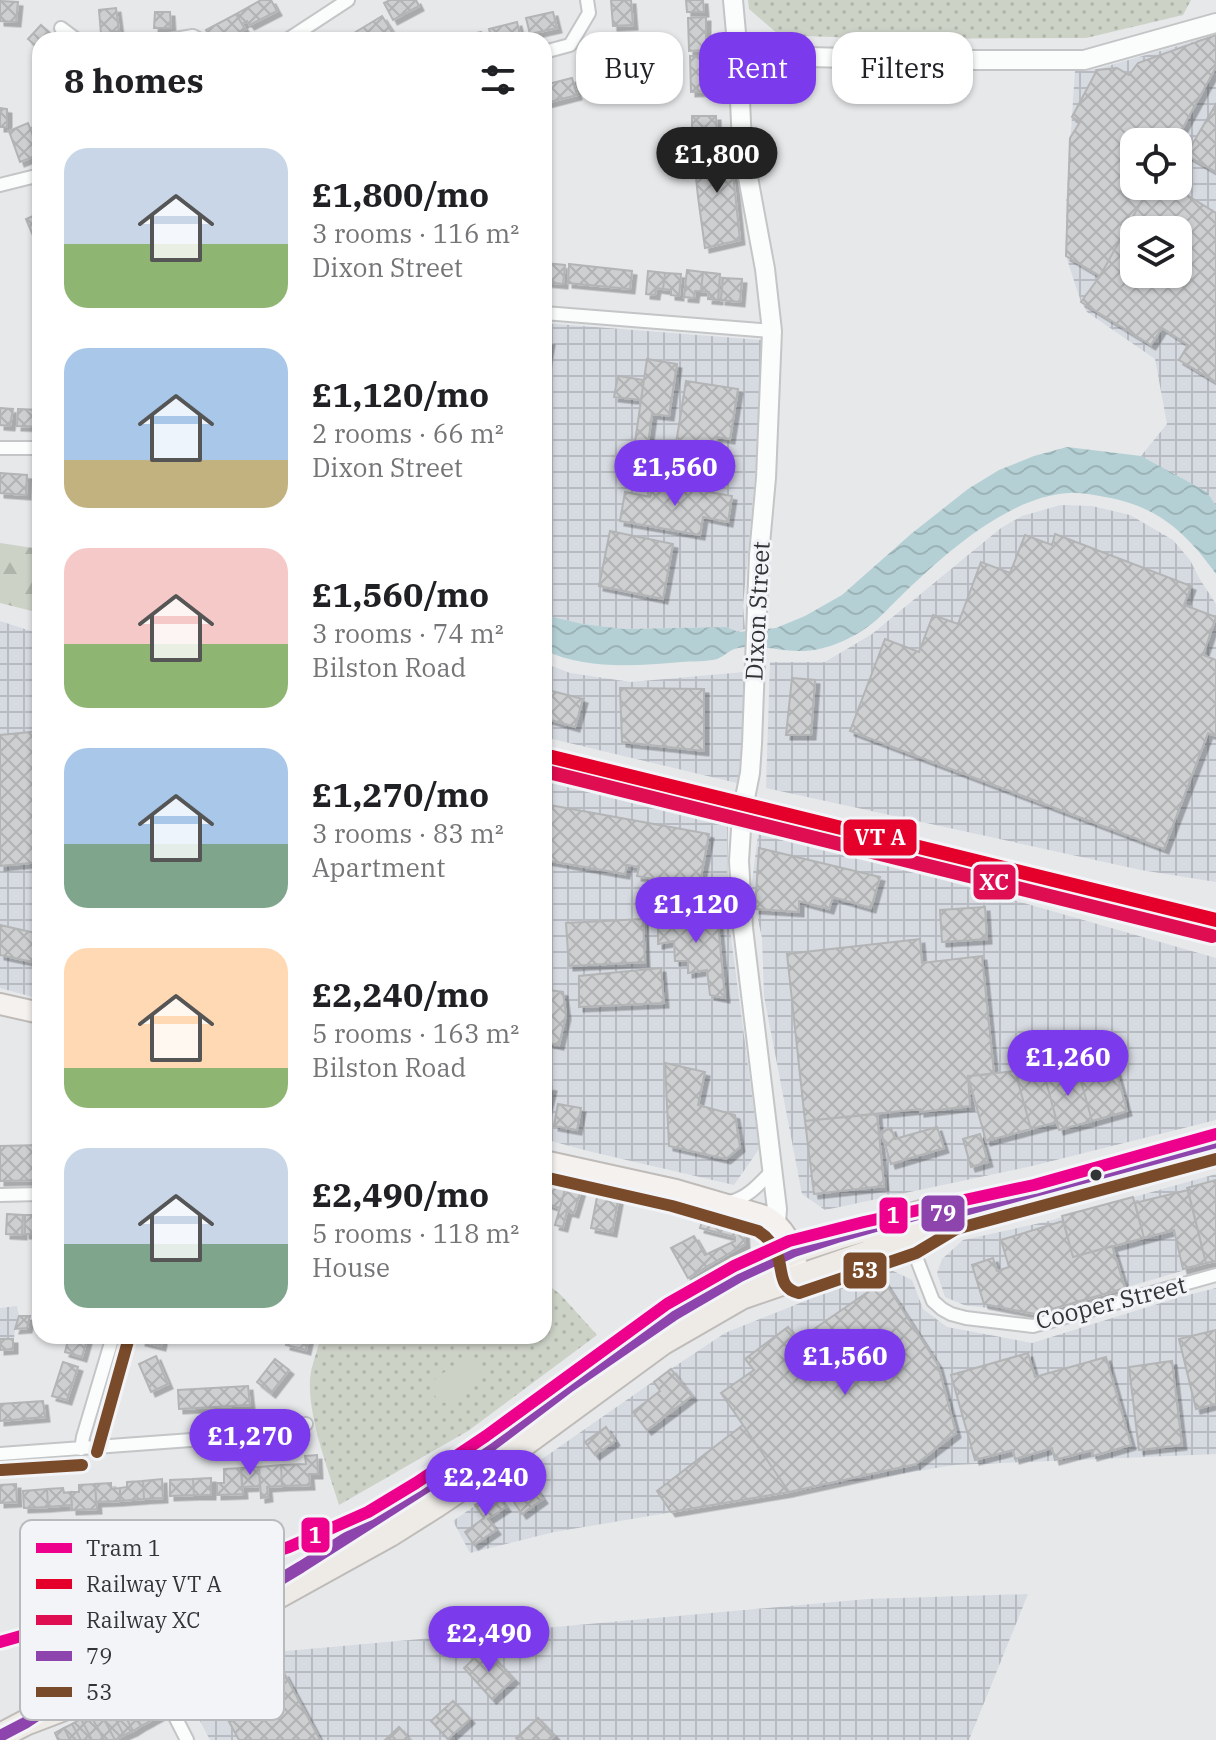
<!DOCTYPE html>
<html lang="en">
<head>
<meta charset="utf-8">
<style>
  body { margin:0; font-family:"IBM Plex Serif",serif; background:#f6f6f6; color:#202124; height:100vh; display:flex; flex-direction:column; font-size:30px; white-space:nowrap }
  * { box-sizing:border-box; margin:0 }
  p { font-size:26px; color:#757577 }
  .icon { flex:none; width:44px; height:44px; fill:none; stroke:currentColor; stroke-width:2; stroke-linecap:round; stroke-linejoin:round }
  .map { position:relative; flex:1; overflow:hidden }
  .side { position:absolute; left:32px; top:32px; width:520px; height:1312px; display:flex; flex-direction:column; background:#fff; border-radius:24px; box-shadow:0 2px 6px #0004 }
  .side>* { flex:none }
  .banner { position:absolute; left:576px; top:32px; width:520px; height:72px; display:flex; gap:16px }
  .tools { position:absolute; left:1120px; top:128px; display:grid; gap:16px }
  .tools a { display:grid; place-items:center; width:72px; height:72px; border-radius:16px; background:#fff; box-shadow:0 2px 6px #0004; font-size:40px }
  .price { position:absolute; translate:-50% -68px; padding:0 18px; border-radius:28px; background:#7c3aed; color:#fff; font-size:26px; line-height:52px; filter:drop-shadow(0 2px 4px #0008) }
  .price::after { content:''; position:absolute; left:50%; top:48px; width:24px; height:18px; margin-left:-12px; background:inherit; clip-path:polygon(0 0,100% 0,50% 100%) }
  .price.on { background:#222; color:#fff }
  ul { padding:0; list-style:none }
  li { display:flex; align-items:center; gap:24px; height:200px; padding:0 32px }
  li span { display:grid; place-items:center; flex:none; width:224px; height:160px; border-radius:24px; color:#555 }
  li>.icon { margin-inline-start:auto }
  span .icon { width:96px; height:96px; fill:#fffc; stroke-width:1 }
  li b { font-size:34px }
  h2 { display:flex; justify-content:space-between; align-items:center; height:96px; padding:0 32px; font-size:34px }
  .pill { padding:0 28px; border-radius:24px; background:#fff; box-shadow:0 2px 6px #0004; font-size:28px; line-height:72px }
  .pill.on { background:#7c3aed; color:#fff }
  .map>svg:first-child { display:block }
  .industrial { fill:url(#industrial-grid); fill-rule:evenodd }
  .forest { fill:url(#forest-firs) }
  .park { fill:url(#park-dots) }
  .pitch { fill:#cdd2c7 }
  .water { fill:url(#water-waves) }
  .building { fill:url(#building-cross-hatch); stroke:#b3b4b5; stroke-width:2; fill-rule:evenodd; filter:url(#shadow) }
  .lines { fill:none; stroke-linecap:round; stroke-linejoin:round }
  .street-casing { stroke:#c3c5c6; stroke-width:16 }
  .secondary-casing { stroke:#c3c5c6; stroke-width:22 }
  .primary-casing { stroke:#bfbbb8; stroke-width:24 }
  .highway-casing { stroke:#bfbbb8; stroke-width:28 }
  .street { stroke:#fbfcfc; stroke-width:12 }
  .secondary { stroke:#fbfcfc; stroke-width:18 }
  .primary { stroke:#f4f1ef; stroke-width:20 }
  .highway { stroke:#eeebe7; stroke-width:24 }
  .bus-1-casing { stroke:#f3f4f8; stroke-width:18 }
  .bus-2-casing { stroke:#f3f4f8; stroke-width:18 }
  .bus-1 { stroke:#8e44ad; stroke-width:12 }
  .bus-2 { stroke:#7a4b2a; stroke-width:12 }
  .rail-1-casing { stroke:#f3f4f8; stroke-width:20 }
  .rail-2-casing { stroke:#f3f4f8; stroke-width:20 }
  .rail-1 { stroke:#e4002b; stroke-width:14 }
  .rail-2 { stroke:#df0d52; stroke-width:14 }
  .tram-1-casing { stroke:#f3f4f8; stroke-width:18 }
  .tram-1 { stroke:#ec008c; stroke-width:12 }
  .bus-dot { fill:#333435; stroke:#f3f4f8; stroke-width:3 }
  .labels { text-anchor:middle; stroke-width:6; stroke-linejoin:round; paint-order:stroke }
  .street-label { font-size:24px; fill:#333435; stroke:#f3f4f8 }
  .key { fill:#f3f4f8; stroke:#b9babe; stroke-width:2 }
  .key-label { font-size:22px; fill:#333435 }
  .line-badge { stroke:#f3f4f8; stroke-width:3 }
  .badge-label { font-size:22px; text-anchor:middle; font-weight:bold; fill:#fff }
</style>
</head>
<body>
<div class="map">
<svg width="1216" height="1740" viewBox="0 0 1216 1740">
  <defs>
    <pattern id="industrial-grid" width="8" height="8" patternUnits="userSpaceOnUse" patternTransform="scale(2)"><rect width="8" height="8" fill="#d6dae1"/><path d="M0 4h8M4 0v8" fill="none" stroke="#b8bcc2"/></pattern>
    <pattern id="forest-firs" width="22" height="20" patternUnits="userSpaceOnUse" patternTransform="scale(2)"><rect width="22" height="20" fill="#cdd2c7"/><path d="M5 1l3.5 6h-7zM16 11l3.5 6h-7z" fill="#b0b5ac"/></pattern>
    <pattern id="park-dots" width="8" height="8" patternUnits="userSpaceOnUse" patternTransform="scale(2)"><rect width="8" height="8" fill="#cdd2c7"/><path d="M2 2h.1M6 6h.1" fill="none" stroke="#b0b5ac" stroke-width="1.8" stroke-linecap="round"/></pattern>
    <pattern id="water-waves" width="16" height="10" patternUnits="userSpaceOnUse" patternTransform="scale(2)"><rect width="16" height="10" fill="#b4d0d4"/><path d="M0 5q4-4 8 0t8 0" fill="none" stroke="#9bb3b7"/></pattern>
    <pattern id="building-cross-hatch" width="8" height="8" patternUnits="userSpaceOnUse" patternTransform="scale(2)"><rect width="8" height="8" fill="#cecfd0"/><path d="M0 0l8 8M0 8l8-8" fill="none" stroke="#b1b2b3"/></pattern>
    <filter id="shadow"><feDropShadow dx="4.5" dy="4.5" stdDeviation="0" flood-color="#0004"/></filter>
  </defs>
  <rect width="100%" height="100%" fill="#e6e8ea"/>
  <path class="industrial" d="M1216,35v471l-10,-14 -65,-36 26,-32 -12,-65 -68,-47 -6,-10 -15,-46v-51l9,-134 22,-2zM1134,142h44v44h-44zM1134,230h44v44h-44z
    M544,323l217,17 1,63 -19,203 2,23 -7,3 -11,-5 -103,2 -41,-5 -39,-9z
    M1061,505l31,1 38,9 43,25 17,20 9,18 17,26v278l-75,-12 -375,-82 4,-126h55l47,-28 129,-106 21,-12z
    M0,621l40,13v365l-40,-11z
    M544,663l26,10 61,9 114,-10 -4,112 -197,-47z
    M544,768l184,48 -1,91 32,242 -25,36 -146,-34 -44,-12z
    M759,827l457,131v162l-184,46 -207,44 -23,-16 -38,-198 -2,-58 -11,-49z
    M1216,1174v87l-181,53 -71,-9 -19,-8 -8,-24 5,-14 21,-19 82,-18z
    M887,1268l25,12 11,29 24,18 85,16 148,-46 36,-9v166l-262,11 -400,67 -84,21 -17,-32 218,-152 54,-36z
    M17,1306l2,10 -4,13 -2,20 -13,1v-42z
    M1028,1594l-59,146h-759l-18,-34 72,-53 604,-54z"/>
  <path class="forest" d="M0,543l40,6v64l-40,-10z"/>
  <path class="park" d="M748,0h443l-8,15 -97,23 -202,1 -105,-4 -30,-26z
    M544,1282l16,12 37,41 -129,96 -129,74c-11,-36 -31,-88 -29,-125 1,-15 8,-30 11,-44h223z"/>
  <path class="pitch" d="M464,1358l8,2 11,16 -2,5 -35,22 -7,-1 -9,-14 1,-6z"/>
  <path class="water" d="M1067,447l74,9 66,36 9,14v68c-30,-42 -59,-68 -111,-77 -12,-2 -24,-5 -36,-4 -59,3 -122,59 -163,98 -13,12 -25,27 -40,37 -18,13 -45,24 -68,23 -20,0 -39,-7 -60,-3 -8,1 -13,8 -21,11 -11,3 -25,2 -36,3 -46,4 -95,8 -137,-12v-35l39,9 41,5 103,-2 11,5 38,-4 29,-12 37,-21 69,-61 57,-45 31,-19 35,-14z"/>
  <path class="building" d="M261,0h10l6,11 -27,14 -3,-4 -5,3 -6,-10z
    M390,0h26l3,6 -26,14 -9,-17z
    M611,0h20l2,25 -20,1z
    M686,0h17l1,12h-17z
    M0,1l18,1 -2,20 -16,-1z
    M116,8l3,23 -18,3 -2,-24z
    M155,12h15l1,16h-17z
    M553,12l4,16 -27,6 -4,-16z
    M236,14l9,15 -21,11h-7l-2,-3 -4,3 -5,-10z
    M382,16l10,16 -13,8h-21l-4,-7z
    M706,17v33l-17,1 -1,-33z
    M517,22l4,17 -29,1 -3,-11z
    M41,25l17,15h-18v10l-12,-11z
    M481,32l2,8h-27l-1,-2z
    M633,34l3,26 -19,3 -3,-27z
    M1216,35v32l-41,75h-41v44h16l-50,90 -34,-20 4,-118 10,-16 -8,-5 25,-47 20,-2 12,7 9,-12z
    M690,56h18l1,35 -18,1z
    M606,67l5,19 -29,7 -4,-20z
    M572,78l5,17 -31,8 -2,-18z
    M1216,104v68l-30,-17z
    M0,108l7,1v18h-7z
    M692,116h24l1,26h-25z
    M28,123l12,31 -20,8 -11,-31z
    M730,145l10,95 -35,8 -7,-51 -5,-48z
    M1150,186h22l44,27v169l-37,-22 9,-15 -26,-17 -11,17 -70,-43 19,-26zM1134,230h44v44h-44z
    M40,213v30l-3,2 -11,-26z
    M544,263l21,2 -2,19 -19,-2z
    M569,264l63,7 -2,18 -62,-6z
    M687,270l16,2 -2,19h-6l-1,7 -10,-1z
    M648,271l17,2 -2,16 -7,-1 -1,7 -9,-1z
    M703,272l17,2 -2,26 -10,-1 1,-7 -8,-1z
    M665,273l16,1 -2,22 -8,-1v-5l-8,-1z
    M723,278l19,1 -2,23 -19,-2z
    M544,340l6,1 -6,34z
    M647,359l30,5 -8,52 -17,-2 -5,37 -13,-2z
    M618,376l26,4 -3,20 -27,-3z
    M686,381l52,8 -8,50 -13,-2 -4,25 -39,-6z
    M0,408l13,1 -3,17 -10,-1z
    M18,409l22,1v17l-23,-1z
    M0,473l27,2 -1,20 -26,-2z
    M35,474l5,1v20h-6z
    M653,482l79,14 -4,26 -25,-5 -3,18 -80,-14 5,-29 25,5z
    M610,531l63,13 -10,55 -64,-13z
    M1055,534l136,52 -7,19 32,12 -13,38 13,5v76l-8,-3 -44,116 -314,-118 35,-92 34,13 14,-37 25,9 23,-62 29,11 15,-38 27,10z
    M792,678l23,2 -4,55h-25z
    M620,688l84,1v62l-82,-9z
    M544,689l39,10 -8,28 -31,-9z
    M40,731v131l-40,4v-131z
    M544,804l165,30 -10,54 -62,-12 2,-9 -12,-2 -2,9 -81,-14z
    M759,848l121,29 -9,31 -38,-11 -4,12 -30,-8v11l-44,-3z
    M985,907l2,32 -45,3 -2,-32z
    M717,913l8,85 -15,-3 -3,-25 -19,3v-12h-13l-1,-20 -16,3v-27z
    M643,919l2,43 -76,4 -3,-43z
    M0,925l40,9 -2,29 -38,-8z
    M920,939l2,24 60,-7 12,118 -26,2 2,30 -50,6v-3l-115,12 -18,-167z
    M661,968l3,35 -85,4v-31z
    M549,990l14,2 3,23 -7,30 -15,-3v-44l3,1z
    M665,1063l40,9 -7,33 37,10 5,32 -14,12 -57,-13z
    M1043,1070h35l14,51 -33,9z
    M1043,1070l14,52 -26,7 -16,-58z
    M1078,1070l38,1 11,40 -35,10z
    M1015,1071l16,58 -45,12 -18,-65z
    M544,1085l8,2 -8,33z
    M558,1104l23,4 -4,22 -23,-4z
    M877,1114l7,72 -70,8 -9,-73z
    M937,1127l7,21 -53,16 -10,-32 10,-4 4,11z
    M980,1134l8,28 -17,5 -8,-28z
    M40,1145v35l-40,1v-35z
    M545,1180l21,6 -6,22 -16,-5z
    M1216,1180v81l-10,2 -19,-75z
    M566,1186l15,4 -7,23 -7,-2 -4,16 -8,-2z
    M1188,1190l18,73 -23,6 -9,-39 -30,8 -9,-35z
    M598,1192l21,4 -7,36 -21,-4z
    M1133,1197l11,41 -71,19 -11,-41z
    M7,1214l16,1 -1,20 -16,-1z
    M25,1215h15v19h-15z
    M704,1215l40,12 1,17 -57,34 -17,-30 23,-12 11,19 30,-14v-4l-35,-9z
    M1063,1221l10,36 39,-11 13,42 -90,26 -51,-10 -12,-39 21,-7 4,13 12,-4 -8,-27z
    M884,1281l54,84 18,68 -40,31 -127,28 -68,-99 33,-23 -9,-11 43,-32 10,13z
    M19,1316h11l-3,12 -12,1z
    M1216,1330v74l-20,5 -17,-70z
    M69,1336h19l-6,21 -17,-5z
    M143,1336h20l-2,10 -20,-5z
    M288,1336h21l-3,14 -20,-5z
    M0,1339h13v10l-13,1z
    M1028,1353l7,24 71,-20 25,88 -38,11 -1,-6 -37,10 -3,-12 -37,11 -2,-9 -38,10 -24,-85z
    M156,1356l12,28 -17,8 -12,-28z
    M275,1359l14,11 -18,23 -14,-11z
    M1172,1361l10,84 -43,5 -10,-83z
    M63,1362l15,5 -11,33 -15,-4z
    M671,1369l21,27 -45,34 -14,-18 27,-21 -6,-9z
    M248,1386l2,19 -71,4 -1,-19z
    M43,1401l2,16 -45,4v-17z
    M743,1425l46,67 -118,20 -14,-21z
    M606,1427l9,14 -20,14 -10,-13z
    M317,1455l1,19h-9l1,11 -28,1 -1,-21 25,-1 -1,-8z
    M281,1465l1,21 -15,1 1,10 -7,1 -2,-31z
    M259,1467l1,19 -18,1 -1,-19z
    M241,1468l2,26 -26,1v-12h7v-14z
    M524,1471l19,28 -21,15 -19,-28z
    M211,1478v17h-17l-1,-16z
    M162,1479l1,19 -19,1 -1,-18z
    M193,1479l1,16 -24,1v-16z
    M143,1481l1,18 -24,2v-13l7,-1v-5z
    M111,1483v6l9,-1v13l-24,1 -1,-18z
    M16,1484l1,18 -17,1v-18z
    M95,1484l2,25 -25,1 -1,-18h8v-7z
    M63,1488l1,5 7,-1 1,13 -24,2 -1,-18z
    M47,1489l1,18 -24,1 -1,-17z
    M495,1492l11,15 -18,12 8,11 -22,15 -9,-13 19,-14 -9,-13z
    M485,1648l29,31 -22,20 -28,-31z
    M284,1673l36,67h-81l-18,-33z
    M143,1686l16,30 -9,5 -16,-30z
    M134,1691l16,30 -9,5 -16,-30z
    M125,1696l16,30 -8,5 -16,-31z
    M117,1700l16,31 -9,4 -16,-30z
    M453,1701l17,18 -22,20 -17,-18z
    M108,1705l16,30 -9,5 -16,-30z
    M99,1710l16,30h-11l-14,-26z
    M90,1714l14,26h-12l-11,-21z
    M538,1718l17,18 -5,4h-32l-2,-2z
    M81,1719l11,21h-11l-9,-16z
    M72,1724l9,16h-11l-6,-12z
    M399,1727l11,13h-25z
    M64,1728l6,12h-12l-3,-7z"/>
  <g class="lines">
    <defs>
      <path id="street" d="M61,28l16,12
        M169,40l24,-4 7,4
        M287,40l61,-40
        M544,52l26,-7 19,-32 -2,-13
        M0,185l40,-10
        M544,313l228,18
        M0,448h40
        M0,1195l40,-1
        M729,1202c19,-4 30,-18 44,-32
        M909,1239l24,62 9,8 9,5 15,4 67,8 183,-51
        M81,1449l2,-12 30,-101
        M0,1454l288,-21 18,-9
        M142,1652l45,88"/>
      <path id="secondary" d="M733,0l5,55 4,90 23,124 7,62 -6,147 -7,77 -7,189 -2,29 -8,40 -3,48 4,67 34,281 -1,13
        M738,55l184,5h162l132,-37"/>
      <path id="primary" d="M0,1004l40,9
        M544,1161l132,29 89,26c22,12 31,36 33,61"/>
      <path id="highway" d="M322,1554l170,-109 78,-59 105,-72 65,-38 54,-25 43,-14 88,-25 25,2
        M0,1736l25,-13 55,-21 70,-35 240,-133 46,-29 58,-39 169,-124 78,-45 168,-58 41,-25 266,-72"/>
    </defs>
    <use href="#street" class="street-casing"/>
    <use href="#secondary" class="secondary-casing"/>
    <use href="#primary" class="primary-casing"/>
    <use href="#highway" class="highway-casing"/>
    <use href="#street" class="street"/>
    <use href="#secondary" class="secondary"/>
    <use href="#primary" class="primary"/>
    <use href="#highway" class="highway"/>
    <defs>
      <path id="bus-1" d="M0,1736l25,-13 68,-45 183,-96 25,-15 191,-122 78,-59 105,-72 65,-38 54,-25 43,-14 88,-25 25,2 266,-72"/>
      <path id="bus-2" d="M544,1177l128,29 86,25c10,6 16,14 20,26 5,15 1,32 21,36l117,-40 40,-24 260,-70
        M97,1452l31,-111
        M1,1470l81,-5"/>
    </defs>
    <use href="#bus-1" class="bus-1-casing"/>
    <use href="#bus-2" class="bus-2-casing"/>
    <use href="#bus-1" class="bus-1"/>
    <use href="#bus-2" class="bus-2"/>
    <defs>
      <path id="rail-1" d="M544,755l672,165"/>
      <path id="rail-2" d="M544,771l668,165"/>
    </defs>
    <use href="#rail-1" class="rail-1-casing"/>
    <use href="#rail-2" class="rail-2-casing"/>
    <use href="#rail-1" class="rail-1"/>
    <use href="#rail-2" class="rail-2"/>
    <defs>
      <path id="tram-1" d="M0,1642l74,-21 49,-19 166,-55 79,-35 48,-29 70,-47 181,-132 67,-38 55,-25 75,-19 170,-37 182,-51"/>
    </defs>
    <use href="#tram-1" class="tram-1-casing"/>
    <use href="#tram-1" class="tram-1"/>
  </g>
  <circle class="bus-dot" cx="1096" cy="1175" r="7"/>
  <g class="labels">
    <g class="street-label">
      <text transform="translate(758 611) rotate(-87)" y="8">Dixon Street</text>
      <text transform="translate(1111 1303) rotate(-14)" y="8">Cooper Street</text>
    </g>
  </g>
  <rect x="20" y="1520" width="264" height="200" rx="12" class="key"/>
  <rect x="36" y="1543" width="36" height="10" fill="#ec008c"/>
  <rect x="36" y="1579" width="36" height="10" fill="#e4002b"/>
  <rect x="36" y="1615" width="36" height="10" fill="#df0d52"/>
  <rect x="36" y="1651" width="36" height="10" fill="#8e44ad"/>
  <rect x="36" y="1687" width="36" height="10" fill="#7a4b2a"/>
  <g class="key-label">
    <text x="86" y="1556">Tram 1</text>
    <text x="86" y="1592">Railway VT A</text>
    <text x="86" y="1628">Railway XC</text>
    <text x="86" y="1664">79</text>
    <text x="86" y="1700">53</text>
  </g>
  <g class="line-badge">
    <rect x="842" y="818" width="76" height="39" rx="8" fill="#e4002b"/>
    <rect x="972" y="863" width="45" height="38" rx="8" fill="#df0d52"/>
    <rect x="920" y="1194" width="46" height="39" rx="8" fill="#8e44ad"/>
    <rect x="878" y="1196" width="31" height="39" rx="8" fill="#ec008c"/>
    <rect x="842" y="1251" width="46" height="39" rx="8" fill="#7a4b2a"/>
    <rect x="300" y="1516" width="31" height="38" rx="8" fill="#ec008c"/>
  </g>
  <g class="badge-label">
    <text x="880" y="845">VT A</text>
    <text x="994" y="890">XC</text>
    <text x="943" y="1221">79</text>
    <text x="893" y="1223">1</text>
    <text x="865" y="1278">53</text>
    <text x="315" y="1543">1</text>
  </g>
</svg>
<div class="tools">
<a><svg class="icon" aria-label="locate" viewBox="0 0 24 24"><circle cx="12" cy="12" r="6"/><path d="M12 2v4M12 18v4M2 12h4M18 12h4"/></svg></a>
<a><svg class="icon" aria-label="layers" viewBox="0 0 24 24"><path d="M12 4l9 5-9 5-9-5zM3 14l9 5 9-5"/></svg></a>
</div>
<b class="price on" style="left:717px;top:195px">£1,800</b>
<b class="price" style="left:675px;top:508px">£1,560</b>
<b class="price" style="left:696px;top:945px">£1,120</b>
<b class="price" style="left:1068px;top:1098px">£1,260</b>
<b class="price" style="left:845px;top:1397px">£1,560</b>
<b class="price" style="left:250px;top:1477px">£1,270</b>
<b class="price" style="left:486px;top:1518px">£2,240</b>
<b class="price" style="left:489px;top:1674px">£2,490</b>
<div class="banner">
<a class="pill">Buy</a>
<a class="pill on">Rent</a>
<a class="pill">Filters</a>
</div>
<section class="side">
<h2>8 homes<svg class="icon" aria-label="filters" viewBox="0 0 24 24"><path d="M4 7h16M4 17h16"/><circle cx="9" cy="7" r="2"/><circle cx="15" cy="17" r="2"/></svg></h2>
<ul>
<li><span style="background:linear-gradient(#c9d6e8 60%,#8fb573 0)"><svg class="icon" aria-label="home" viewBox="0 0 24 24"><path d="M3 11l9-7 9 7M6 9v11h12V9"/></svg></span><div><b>£1,800/mo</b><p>3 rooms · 116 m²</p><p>Dixon Street</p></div></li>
<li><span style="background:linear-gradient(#a9c7e8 70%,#c2b280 0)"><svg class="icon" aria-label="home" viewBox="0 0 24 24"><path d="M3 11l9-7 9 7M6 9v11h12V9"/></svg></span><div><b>£1,120/mo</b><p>2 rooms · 66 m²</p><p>Dixon Street</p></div></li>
<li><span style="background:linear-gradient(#f6c9c9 60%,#8fb573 0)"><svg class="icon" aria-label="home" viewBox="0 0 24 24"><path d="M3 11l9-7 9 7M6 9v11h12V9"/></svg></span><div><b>£1,560/mo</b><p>3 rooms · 74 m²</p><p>Bilston Road</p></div></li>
<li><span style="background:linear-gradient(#a9c7e8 60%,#7fa58c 0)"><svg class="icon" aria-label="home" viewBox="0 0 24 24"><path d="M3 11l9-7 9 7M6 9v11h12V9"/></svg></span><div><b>£1,270/mo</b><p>3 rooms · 83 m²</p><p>Apartment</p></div></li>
<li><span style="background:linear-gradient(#ffd9b3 75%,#8fb573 0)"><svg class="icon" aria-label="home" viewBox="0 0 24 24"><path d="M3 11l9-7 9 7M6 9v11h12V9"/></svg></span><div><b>£2,240/mo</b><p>5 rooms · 163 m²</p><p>Bilston Road</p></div></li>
<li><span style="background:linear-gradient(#c9d6e8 60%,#7fa58c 0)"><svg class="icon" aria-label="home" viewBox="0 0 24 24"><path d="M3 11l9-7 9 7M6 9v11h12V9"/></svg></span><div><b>£2,490/mo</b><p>5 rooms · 118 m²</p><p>House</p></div></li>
</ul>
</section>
</div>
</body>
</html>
